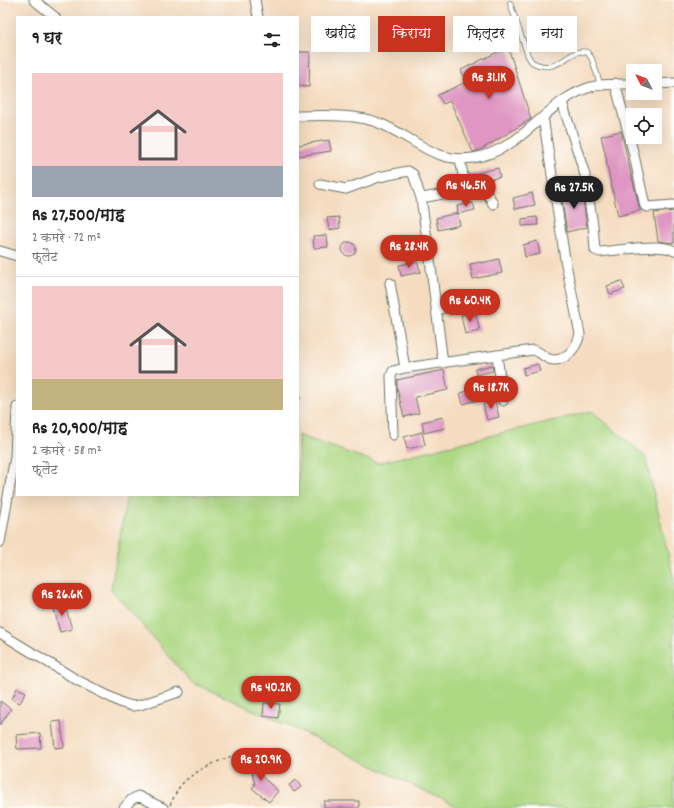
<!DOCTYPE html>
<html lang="hi">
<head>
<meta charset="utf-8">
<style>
  body { margin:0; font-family:Dekko,"Playpen Sans Deva",sans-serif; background:#f6f6f6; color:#222; height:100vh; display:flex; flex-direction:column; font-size:15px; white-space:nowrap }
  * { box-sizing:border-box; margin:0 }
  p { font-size:13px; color:#767676 }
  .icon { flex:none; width:22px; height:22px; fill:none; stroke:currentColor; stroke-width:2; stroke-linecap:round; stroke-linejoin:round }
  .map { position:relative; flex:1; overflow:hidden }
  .details { position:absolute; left:16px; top:16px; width:283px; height:480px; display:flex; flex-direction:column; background:#fff; border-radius:0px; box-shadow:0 4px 16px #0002 }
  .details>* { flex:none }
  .banner { position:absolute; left:311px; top:16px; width:303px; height:36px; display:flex; gap:8px }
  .needle { width:26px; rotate:312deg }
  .tools { position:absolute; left:626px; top:64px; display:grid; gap:8px }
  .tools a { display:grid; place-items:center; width:36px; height:36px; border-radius:0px; background:#fff; box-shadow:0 4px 16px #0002; font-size:20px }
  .price { position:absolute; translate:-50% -34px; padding:0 9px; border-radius:14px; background:#c8321e; color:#fff; font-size:13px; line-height:26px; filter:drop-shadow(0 1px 2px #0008) }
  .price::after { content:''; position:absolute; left:50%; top:24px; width:12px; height:9px; margin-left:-6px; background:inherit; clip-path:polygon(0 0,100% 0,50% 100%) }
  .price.current { background:#222; color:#fff }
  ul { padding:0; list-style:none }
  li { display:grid; align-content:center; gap:8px; height:212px; padding:0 16px }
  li+li { border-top:1px solid #e0e0e0 }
  li span { display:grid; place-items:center; height:124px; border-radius:0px; color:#555 }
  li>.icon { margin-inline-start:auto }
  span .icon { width:72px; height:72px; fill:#fffc; stroke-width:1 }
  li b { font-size:17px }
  h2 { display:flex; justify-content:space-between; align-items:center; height:48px; padding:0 16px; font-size:17px }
  .pill { padding:0 14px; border-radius:0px; background:#fff; box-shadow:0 4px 16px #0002; font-size:14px; line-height:36px }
  .pill.current { background:#c8321e; color:#fff }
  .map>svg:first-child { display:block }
  .green { fill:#add884; stroke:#668a5c }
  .building { fill:#df96c2 }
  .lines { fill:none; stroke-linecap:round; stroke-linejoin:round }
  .service-casing { stroke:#6a7565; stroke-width:6 }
  .minor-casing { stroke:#6a7565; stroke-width:11 }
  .path { stroke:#6a7565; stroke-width:1.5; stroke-dasharray:3 3; stroke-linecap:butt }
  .service { stroke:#fff; stroke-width:4.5 }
  .minor { stroke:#fff; stroke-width:9 }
</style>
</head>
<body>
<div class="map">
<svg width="674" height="808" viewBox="0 0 674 808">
  <rect width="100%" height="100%" fill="#fdfcf7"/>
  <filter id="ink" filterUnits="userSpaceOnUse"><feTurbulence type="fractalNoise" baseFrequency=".025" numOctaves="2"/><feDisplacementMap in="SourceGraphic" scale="8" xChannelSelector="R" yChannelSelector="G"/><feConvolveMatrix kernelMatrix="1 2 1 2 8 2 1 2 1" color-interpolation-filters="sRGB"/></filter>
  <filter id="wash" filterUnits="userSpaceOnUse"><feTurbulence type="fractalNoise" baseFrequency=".012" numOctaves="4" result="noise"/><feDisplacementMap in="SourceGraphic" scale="16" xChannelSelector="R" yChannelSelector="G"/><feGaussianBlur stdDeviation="0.9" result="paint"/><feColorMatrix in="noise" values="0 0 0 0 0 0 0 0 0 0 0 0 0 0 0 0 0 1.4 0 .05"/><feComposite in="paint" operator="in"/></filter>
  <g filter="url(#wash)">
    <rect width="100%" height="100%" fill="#f5dcc0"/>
    <path class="green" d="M592,411l53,45 29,123v229h-214l-160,-77 -109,-49 -80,-93 16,-94h171v-60l80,28z"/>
    <g id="blocks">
      <path class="building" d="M508,47l23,72 -49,30 -9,3 -23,-51 -7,3 -5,-9 28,-13 -5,-12z
        M298,52h12l-1,35 -11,-1z
        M621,131l18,76 2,3 -23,6 -12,-55h1l-6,-25z
        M329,140l2,11 -33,5v-11z
        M498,168l2,9 -29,7 -2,-9z
        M581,188l6,39 -20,5 -6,-39z
        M532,193l3,12 -20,4 -2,-11z
        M473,203l2,7 -17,4 -1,-8z
        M674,211v32l-16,-2 -4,-28z
        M457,213l3,12 -22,5 -2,-12z
        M339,217l1,11 -11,2 -2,-12z
        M537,217l1,8 -16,1v-7z
        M327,235l1,12 -14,1 -1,-12z
        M537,241l3,13 -15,3 -2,-12z
        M342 249a7 7 0 1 1 14 0a7 7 0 1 1-14 0Z
        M499,259l3,14 -29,6 -3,-15 11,-2v1z
        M417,262l4,10 -20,4 -2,-11z
        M621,281l4,8 -15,5 -3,-8z
        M475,312l5,19 -15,3 -4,-19z
        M538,364l2,7 -16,4 -1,-7z
        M492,365l1,6 -17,4 -1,-6z
        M444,370l4,20 -33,7 4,16 -15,4 -7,-29v-8z
        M476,389l2,11 -15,4 -3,-11z
        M495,401l4,16 -12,3 -4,-16z
        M443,417l2,11 -21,5 -2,-11z
        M422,432l3,13 -18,4 -3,-12z
        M64,602l8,27 -12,3 -7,-27z
        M17,688l9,4 -6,11 -8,-4z
        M0,701l11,8 -11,16z
        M264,703l16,1 -2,14 -15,-2z
        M61,721l3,26 -9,1 -3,-26z
        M40,733l1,15 -24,1 -1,-14z
        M257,756l4,20 17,15 -9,11 -17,-14 3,-3 -6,-27z
        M296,780l5,7 -7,5 -5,-7z
        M324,801h35v7h-35z"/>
    </g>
  </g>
  <g filter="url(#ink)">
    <use href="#blocks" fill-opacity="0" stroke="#6a7565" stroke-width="1"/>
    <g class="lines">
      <defs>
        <path id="service" d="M510,3l18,53 4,6c28,15 35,-15 55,-10l5,7 8,25
          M298,396v1"/>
        <path id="minor" d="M34,0l21,17
          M255,0l3,17
          M615,83l19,72 11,51 2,1 27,-2
          M655,84l19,-1
          M562,102l23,73 8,50 2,25 5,2c15,-1 63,-10 74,-1
          M298,116c22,-1 58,-2 78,6 35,12 56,42 97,36 52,-8 72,-58 118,-71 14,-4 28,-3 42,-3
          M460,159l6,32
          M320,184l26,5 33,-12 29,-6 5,3 8,24 9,62 13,103
          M421,198c14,-2 54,-12 65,-4 4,2 5,6 7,10
          M0,251l17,5
          M390,283l15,85
          M437,309l54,-8
          M497,355l6,46
          M393,435l-2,-59 2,-5 12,-3 128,-18c7,1 10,7 16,9 16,5 28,-12 31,-25l-15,-75 -22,-142
          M0,542l15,-85 2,-50
          M0,633l77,47 45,23 10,3 8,-1 39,-13
          M124,808l7,-8 7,-4 25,12"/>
      </defs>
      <use href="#service" class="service-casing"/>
      <use href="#minor" class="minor-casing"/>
      <path class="path" d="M170,805c4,-8 8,-18 15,-24 14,-13 40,-23 59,-29"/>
      <use href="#service" class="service"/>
      <use href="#minor" class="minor"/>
    </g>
  </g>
</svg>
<div class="tools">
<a><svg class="needle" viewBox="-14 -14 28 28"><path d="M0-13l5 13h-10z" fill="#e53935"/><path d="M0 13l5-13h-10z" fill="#767676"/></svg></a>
<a><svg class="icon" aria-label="locate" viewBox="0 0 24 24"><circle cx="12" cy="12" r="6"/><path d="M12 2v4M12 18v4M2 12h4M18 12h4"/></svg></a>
</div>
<b class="price" style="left:489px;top:100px">Rs 31.1K</b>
<b class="price" style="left:466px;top:208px">Rs 46.5K</b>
<b class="price current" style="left:574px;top:210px">Rs 27.5K</b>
<b class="price" style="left:409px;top:269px">Rs 28.4K</b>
<b class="price" style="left:470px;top:323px">Rs 60.4K</b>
<b class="price" style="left:491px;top:410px">Rs 18.7K</b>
<b class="price" style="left:62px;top:617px">Rs 26.6K</b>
<b class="price" style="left:271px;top:710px">Rs 40.2K</b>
<b class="price" style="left:261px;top:782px">Rs 20.9K</b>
<div class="banner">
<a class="pill">खरीदें</a>
<a class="pill current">किराया</a>
<a class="pill">फ़िल्टर</a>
<a class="pill">नया</a>
</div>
<section class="details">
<h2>9 घर<svg class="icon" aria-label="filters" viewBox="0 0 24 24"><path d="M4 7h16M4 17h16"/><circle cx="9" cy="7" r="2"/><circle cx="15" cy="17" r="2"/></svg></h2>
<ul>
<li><span style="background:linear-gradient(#f6c9c9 75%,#9aa5b1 0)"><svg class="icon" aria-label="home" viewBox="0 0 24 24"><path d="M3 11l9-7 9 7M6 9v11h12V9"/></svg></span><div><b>Rs 27,500/माह</b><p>2 कमरे · 72 m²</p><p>फ़्लैट</p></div></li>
<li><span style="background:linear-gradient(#f6c9c9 75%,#c2b280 0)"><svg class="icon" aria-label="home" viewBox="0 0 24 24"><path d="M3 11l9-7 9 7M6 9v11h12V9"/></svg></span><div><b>Rs 20,900/माह</b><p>2 कमरे · 58 m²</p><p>फ़्लैट</p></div></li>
</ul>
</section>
</div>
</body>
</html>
